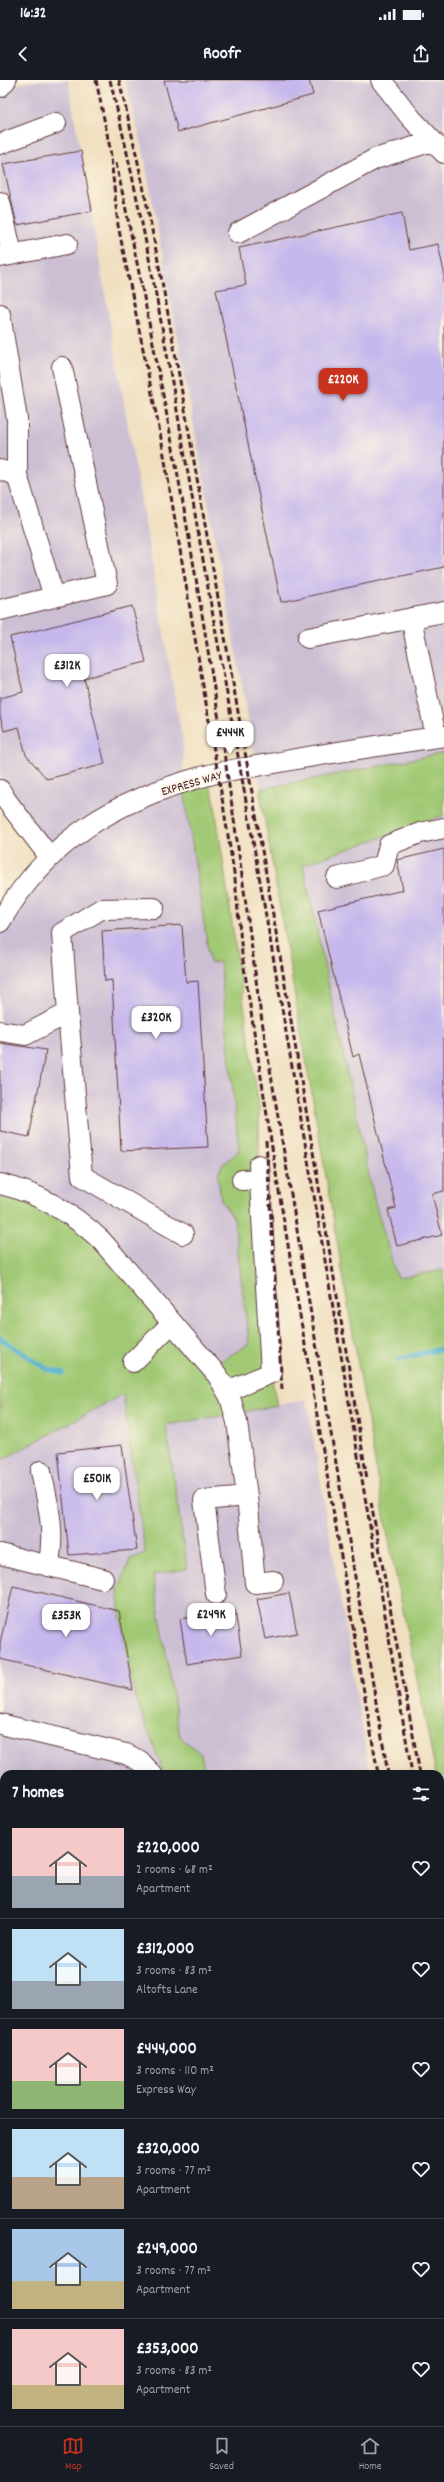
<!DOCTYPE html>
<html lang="en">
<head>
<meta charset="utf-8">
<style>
  body { margin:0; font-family:Dekko,sans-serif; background:#20242c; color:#f1f3f6; height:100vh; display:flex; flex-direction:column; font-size:15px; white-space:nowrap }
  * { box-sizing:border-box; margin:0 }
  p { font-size:13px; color:#9ea1a6 }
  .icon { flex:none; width:22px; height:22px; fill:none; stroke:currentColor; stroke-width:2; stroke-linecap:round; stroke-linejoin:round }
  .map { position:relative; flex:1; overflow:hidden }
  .side { position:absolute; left:0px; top:1690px; width:444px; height:656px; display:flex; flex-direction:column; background:#171b24; border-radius:12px 12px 0 0; box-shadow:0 4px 16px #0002 }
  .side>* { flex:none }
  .price { position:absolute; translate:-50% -34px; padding:0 9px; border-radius:8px; background:#fff; color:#222; font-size:13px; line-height:26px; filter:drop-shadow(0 1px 2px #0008) }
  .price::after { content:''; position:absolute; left:50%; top:24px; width:12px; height:9px; margin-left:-6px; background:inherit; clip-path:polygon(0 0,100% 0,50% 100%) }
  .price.current { background:#c8321e; color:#fff }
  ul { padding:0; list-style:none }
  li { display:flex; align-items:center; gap:12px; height:100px; padding:0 12px }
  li+li { border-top:1px solid #363941 }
  li span { display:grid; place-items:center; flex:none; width:112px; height:80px; border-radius:0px; color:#555 }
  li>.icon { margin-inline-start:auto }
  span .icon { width:48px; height:48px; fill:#fffc; stroke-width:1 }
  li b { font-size:17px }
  h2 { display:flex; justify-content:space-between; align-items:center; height:48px; padding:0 12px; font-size:17px }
  .status { display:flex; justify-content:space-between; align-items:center; height:28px; padding:0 20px; background:#171b24; direction:ltr }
  .status svg { height:11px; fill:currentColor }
  header { display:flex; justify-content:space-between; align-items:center; height:52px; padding:0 12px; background:#171b24; font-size:18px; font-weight:700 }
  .dock { display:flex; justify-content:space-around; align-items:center; height:56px; border-top:1px solid #363941; background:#171b24; font-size:11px; color:#9ea1a6 }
  .dock a { display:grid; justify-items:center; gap:2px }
  .dock .current { color:#c8321e }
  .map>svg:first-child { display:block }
  .industrial { fill:#ccbfd4 }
  .green { fill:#a1c974; stroke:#767450 }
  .forest { fill:#80ad66; stroke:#656648 }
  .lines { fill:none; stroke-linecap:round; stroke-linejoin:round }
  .stream { stroke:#50b1cf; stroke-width:5 }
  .building { fill:#c6b7ec }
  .minor-casing { stroke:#633c41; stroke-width:22 }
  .minor { stroke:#fff; stroke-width:20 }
  .rail { stroke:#4a1f2b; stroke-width:3; stroke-dasharray:6 3; stroke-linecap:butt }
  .labels { text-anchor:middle; stroke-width:4; stroke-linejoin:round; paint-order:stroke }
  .street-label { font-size:13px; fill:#4a1f2b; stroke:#fcf5e5 }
</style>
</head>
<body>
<div class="status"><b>16:32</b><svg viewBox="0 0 49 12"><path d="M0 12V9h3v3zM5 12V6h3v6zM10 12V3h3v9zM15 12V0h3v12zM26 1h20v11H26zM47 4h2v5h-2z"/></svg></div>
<header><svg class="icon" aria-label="back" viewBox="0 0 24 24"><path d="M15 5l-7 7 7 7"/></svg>Roofr<svg class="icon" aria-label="share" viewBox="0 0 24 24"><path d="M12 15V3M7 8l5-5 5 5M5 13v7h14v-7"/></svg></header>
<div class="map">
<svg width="444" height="2346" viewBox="0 0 444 2346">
  <rect width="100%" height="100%" fill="#fcf5e5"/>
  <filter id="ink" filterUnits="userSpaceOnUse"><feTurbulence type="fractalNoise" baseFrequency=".025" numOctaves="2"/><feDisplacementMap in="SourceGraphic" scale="8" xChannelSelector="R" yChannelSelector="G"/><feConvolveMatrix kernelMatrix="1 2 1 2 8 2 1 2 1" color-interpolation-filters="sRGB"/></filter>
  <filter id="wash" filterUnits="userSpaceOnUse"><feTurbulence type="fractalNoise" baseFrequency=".012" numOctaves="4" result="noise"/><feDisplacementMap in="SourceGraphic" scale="16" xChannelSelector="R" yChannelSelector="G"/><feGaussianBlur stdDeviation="0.9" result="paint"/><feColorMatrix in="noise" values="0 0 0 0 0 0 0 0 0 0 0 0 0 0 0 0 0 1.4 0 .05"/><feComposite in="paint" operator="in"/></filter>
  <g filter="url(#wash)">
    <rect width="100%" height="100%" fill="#f0dfbf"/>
    <path class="industrial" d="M42,0h26l115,663v40l27,180 9,-2 20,190 -8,5 -10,44 13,20 15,124 -38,23 -211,-183v-262l49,-66 -49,-66v-703z
      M125,0h319v673l-183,36 -118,-639z
      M444,735v455l-47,8 -23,-79 -71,-334z
      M123,1314l22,159 6,186 13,35h-160v317l-4,-3v-627z
      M307,1320l63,374h-165l-4,-20 -21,-17 -27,-162 34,-6 -21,-144z
      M440,2111l4,24v211h-129l-1,-4h126z"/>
    <path class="green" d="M444,673v62l-141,50 71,334 23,79 47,-8v547l-4,-22v-21h-4l-51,-253 -125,-729 1,-3z
      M206,695l8,24 45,309v57l12,208 6,33 -111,19 21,144 -34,6 27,162 21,17 4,20h-41l-31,-84 -14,-79 -1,-21 12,-31 15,-6 -22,-159 -123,67v-277l66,28 145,155 38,-23 -15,-124 -13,-20 -3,-25 4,-10 17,-14 -19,-189 -10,1 -27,-180z
      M286,2342h28l1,4h-24z"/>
    <path class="forest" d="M0,2008l4,3v107l-4,-3z"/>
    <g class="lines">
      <path class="stream" d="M0,1258l47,31 16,4
        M399,1279l43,-10"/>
    </g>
    <g id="blocks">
      <path class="building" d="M164,0h145l4,15 -135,37z
        M81,71l11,60 -75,14 -14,-61z
        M402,133l7,37 29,-6 6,28v295l-163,35 -65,-312 30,-5 -7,-37z
        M132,526l14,56 -62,16 21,86 -58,15 -21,-24 -7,-28 -15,4 -4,-15v-18l23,-6 -13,-55z
        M444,769v342l-12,3 10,41 -45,11 -9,-36 8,-2 -37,-154 -6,3 -35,-147 85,-20 -6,-30z
        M182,845l4,57 12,-1 10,166 -87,4 -9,-171 -7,1 -3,-50z
        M0,963l46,7 -17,87 -29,-6z
        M122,1365l15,105 -68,5 -11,-103z
        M13,1506l106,25 14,79 -133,-31v-16z
        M289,1513l8,40 -32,6 -8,-40z
        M235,1530l7,45 -55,9 -7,-45z"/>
    </g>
  </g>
  <g filter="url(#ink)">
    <use href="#blocks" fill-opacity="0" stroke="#633c41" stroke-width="1"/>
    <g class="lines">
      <defs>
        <path id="minor" d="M381,0l30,38 33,35
          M0,7l6,-7
          M0,64l56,-21
          M0,122l12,52
          M238,153l137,-74 58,-18
          M0,177l67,-13
          M0,234l17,105v56
          M0,390l17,5 37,122 53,-13 -45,-217
          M0,530l54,-13
          M411,538l25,119
          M308,558l136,-26
          M0,710l6,10 43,56
          M337,798l47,-13 5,-20 31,-12 24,-5
          M0,842c48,-82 115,-122 205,-146 24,-7 50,-9 75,-14 54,-10 109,-18 164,-26
          M68,933l14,163 101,58
          M0,951l25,4 43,-22 -6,-80 39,-24 53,-1
          M242,1100l18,-1
          M0,1104c39,9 72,29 101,56l117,136 12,21 7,25 10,74 -43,4 12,94
          M133,1282l39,-39
          M227,1311l44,-18 -12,-208
          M41,1391c7,33 15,62 7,95
          M247,1416l8,87 18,-2
          M0,1474l103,25
          M0,1644l126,30 14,7 12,13
          M0,1756l4,1"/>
      </defs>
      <use href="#minor" class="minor-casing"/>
      <use href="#minor" class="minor"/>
      <path class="rail" d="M96,0l14,68 8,77 44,218 60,355 13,81 7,75 36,232 100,588
        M110,0c46,187 74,379 109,569 67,374 129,750 193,1125
        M119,0c39,159 64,322 93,484 54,304 105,609 155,915
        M116,83c60,278 107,558 143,840l129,771
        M266,1061l16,248
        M371,1422l49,272
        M440,1807l4,23
        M440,1858l4,23
        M440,2007l4,24
        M440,2073l4,24
        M0,2126l4,4
        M0,2137l4,4
        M239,2342l4,4
        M253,2342l5,4"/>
    </g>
  </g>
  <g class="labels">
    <g class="street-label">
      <text transform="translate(191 702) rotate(-16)" y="5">EXPRESS WAY</text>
    </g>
  </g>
</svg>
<b class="price current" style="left:343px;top:322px">£220K</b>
<b class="price" style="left:67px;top:608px">£312K</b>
<b class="price" style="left:230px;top:675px">£444K</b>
<b class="price" style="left:156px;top:960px">£320K</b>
<b class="price" style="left:97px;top:1421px">£501K</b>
<b class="price" style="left:211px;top:1557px">£249K</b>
<b class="price" style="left:66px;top:1558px">£353K</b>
<section class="side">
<h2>7 homes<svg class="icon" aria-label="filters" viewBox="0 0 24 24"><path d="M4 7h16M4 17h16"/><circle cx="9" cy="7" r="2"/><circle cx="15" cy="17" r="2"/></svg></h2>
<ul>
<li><span style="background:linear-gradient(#f6c9c9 60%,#9aa5b1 0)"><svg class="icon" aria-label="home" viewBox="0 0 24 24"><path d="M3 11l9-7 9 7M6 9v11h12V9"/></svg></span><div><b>£220,000</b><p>2 rooms · 68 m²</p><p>Apartment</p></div><svg class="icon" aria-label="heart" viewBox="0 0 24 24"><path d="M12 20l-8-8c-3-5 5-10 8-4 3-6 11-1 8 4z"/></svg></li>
<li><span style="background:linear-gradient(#bfe0f5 65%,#9aa5b1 0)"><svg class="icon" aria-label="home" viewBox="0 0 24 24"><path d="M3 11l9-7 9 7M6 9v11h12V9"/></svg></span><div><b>£312,000</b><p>3 rooms · 83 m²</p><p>Altofts Lane</p></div><svg class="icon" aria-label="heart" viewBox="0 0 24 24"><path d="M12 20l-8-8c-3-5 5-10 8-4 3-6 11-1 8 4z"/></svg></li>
<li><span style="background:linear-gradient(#f6c9c9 65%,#8fb573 0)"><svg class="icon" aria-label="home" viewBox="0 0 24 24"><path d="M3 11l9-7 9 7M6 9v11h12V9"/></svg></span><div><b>£444,000</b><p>3 rooms · 110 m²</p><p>Express Way</p></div><svg class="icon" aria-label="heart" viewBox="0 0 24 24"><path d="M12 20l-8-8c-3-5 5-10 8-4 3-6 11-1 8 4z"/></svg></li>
<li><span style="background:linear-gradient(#bfe0f5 60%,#b9a48a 0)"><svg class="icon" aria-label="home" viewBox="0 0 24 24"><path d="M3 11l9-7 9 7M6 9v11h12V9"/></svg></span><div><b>£320,000</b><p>3 rooms · 77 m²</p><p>Apartment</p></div><svg class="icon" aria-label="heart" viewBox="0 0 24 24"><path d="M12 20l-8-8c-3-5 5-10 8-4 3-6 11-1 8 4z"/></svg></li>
<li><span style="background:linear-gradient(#a9c7e8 65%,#c2b280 0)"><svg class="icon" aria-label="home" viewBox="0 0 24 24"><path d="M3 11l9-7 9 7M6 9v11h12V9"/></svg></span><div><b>£249,000</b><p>3 rooms · 77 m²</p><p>Apartment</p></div><svg class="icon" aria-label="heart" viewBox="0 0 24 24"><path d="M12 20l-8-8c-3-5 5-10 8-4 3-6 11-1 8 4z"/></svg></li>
<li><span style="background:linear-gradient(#f6c9c9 70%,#c2b280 0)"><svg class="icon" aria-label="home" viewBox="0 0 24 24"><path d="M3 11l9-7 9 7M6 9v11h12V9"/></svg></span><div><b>£353,000</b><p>3 rooms · 83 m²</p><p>Apartment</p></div><svg class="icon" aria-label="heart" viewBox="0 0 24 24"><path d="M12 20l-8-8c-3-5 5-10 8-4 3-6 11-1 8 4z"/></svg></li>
</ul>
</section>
</div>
<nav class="dock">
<a class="current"><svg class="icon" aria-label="map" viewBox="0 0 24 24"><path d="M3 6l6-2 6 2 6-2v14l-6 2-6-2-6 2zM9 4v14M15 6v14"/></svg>Map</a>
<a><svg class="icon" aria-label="saved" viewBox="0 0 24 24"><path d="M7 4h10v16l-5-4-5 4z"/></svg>Saved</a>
<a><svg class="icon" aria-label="home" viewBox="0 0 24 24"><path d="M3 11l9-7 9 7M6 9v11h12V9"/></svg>Home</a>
</nav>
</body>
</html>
